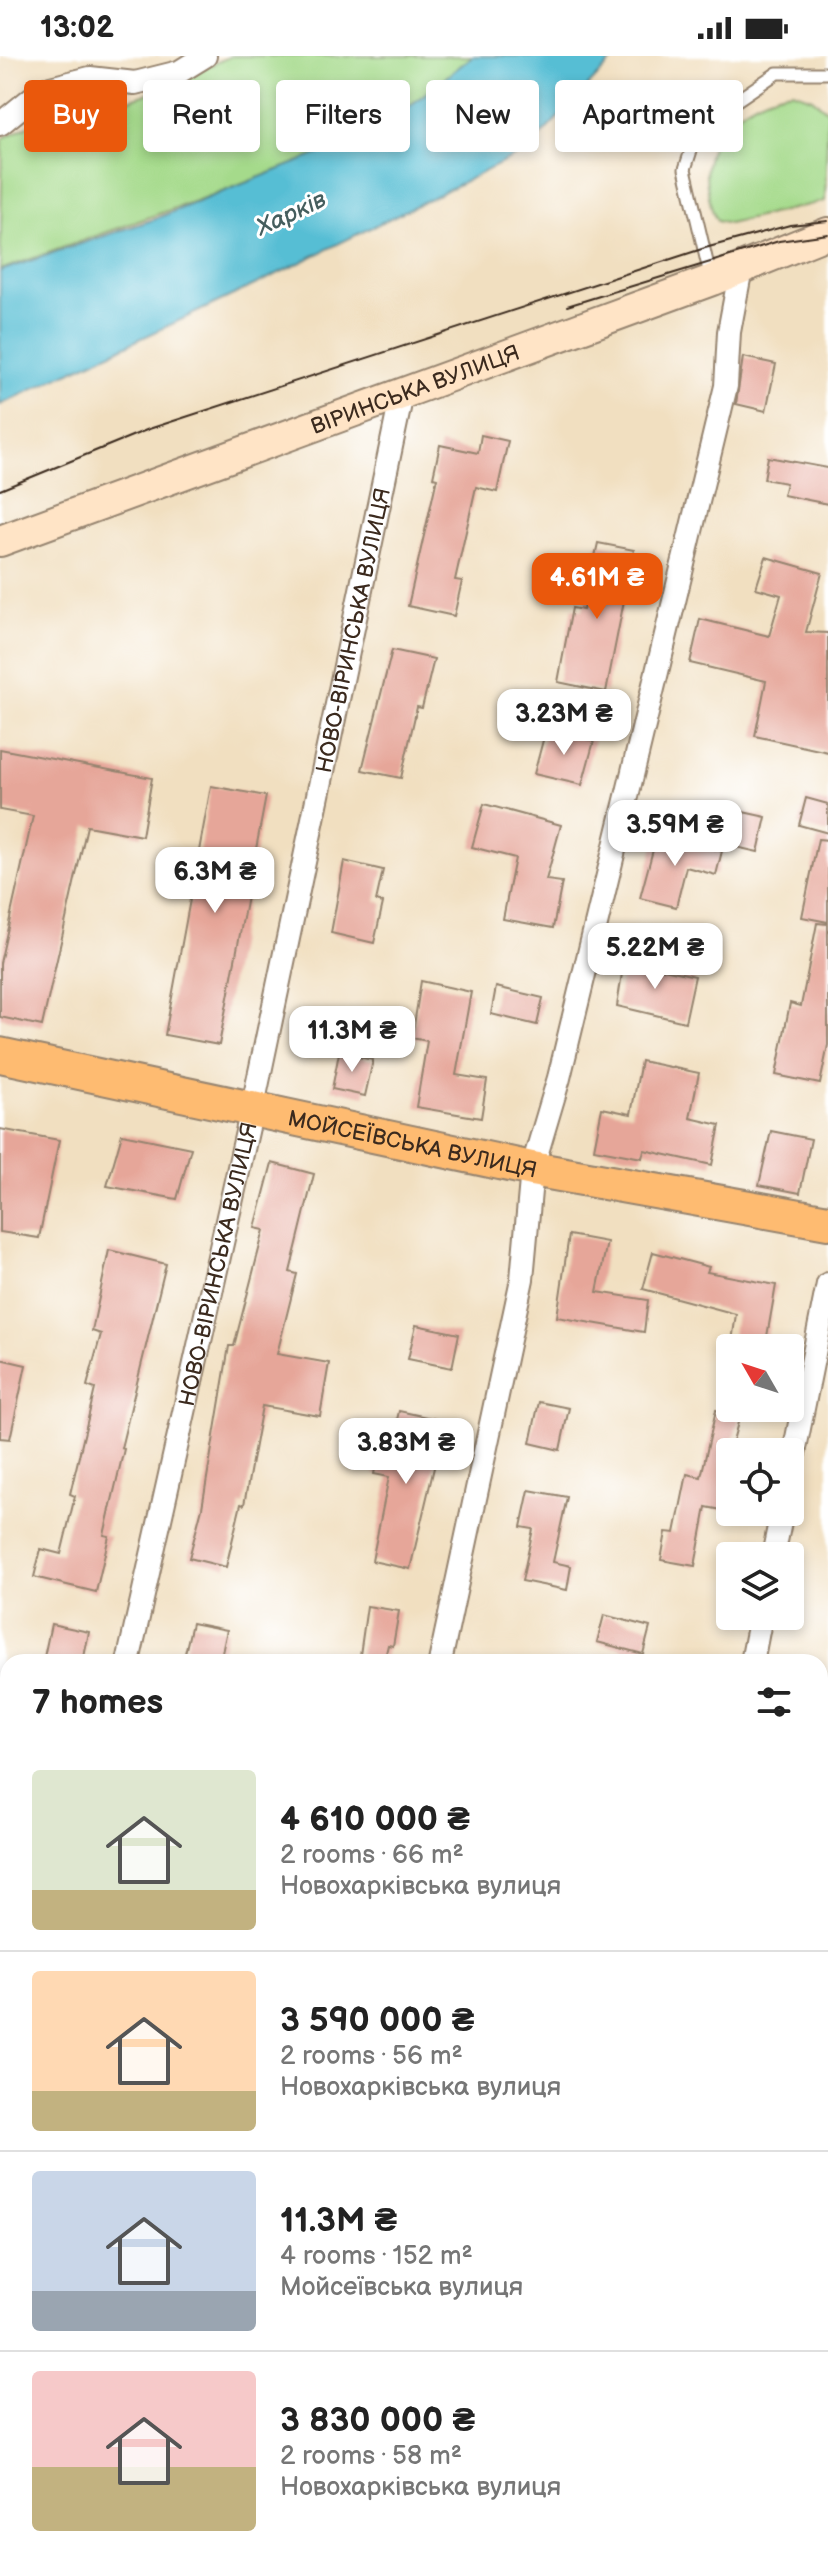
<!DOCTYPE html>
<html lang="en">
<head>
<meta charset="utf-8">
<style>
  body { margin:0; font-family:"Balsamiq Sans",sans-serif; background:#f2f2f2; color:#222; height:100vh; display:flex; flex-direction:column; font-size:30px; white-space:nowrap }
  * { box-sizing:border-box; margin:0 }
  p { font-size:26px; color:#767676 }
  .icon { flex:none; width:44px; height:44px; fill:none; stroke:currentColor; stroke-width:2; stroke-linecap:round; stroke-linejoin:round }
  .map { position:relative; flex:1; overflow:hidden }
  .details { position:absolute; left:0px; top:1598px; width:828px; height:912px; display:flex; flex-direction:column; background:#fff; border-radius:24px 24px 0 0; box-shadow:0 4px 12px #0003 }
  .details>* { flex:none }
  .top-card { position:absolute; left:24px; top:24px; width:780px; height:72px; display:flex; gap:16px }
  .needle { width:52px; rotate:309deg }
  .fabs { position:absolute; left:716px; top:1278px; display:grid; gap:16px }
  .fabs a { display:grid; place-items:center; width:88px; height:88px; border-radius:8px; background:#fff; box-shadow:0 4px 12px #0003; font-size:40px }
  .price { position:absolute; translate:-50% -68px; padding:0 18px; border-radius:16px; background:#fff; color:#222; font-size:26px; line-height:52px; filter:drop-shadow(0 2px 4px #0008) }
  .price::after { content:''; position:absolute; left:50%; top:48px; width:24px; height:18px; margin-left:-12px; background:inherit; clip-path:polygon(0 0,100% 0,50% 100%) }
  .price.on { background:#ea580c; color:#fff }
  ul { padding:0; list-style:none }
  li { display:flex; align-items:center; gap:24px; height:200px; padding:0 32px }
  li+li { border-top:2px solid #e0e0e0 }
  li span { display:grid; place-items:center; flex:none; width:224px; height:160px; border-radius:8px; color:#555 }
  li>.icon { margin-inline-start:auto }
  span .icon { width:96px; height:96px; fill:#fffc; stroke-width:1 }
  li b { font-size:34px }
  h2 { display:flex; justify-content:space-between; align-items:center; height:96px; padding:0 32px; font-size:34px }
  .tag { padding:0 28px; border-radius:8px; background:#fff; box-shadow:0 4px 12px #0003; font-size:28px; line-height:72px }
  .tag.on { background:#ea580c; color:#fff }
  .status { display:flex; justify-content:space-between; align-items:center; height:56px; padding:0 40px; background:#fff; direction:ltr }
  .status svg { height:22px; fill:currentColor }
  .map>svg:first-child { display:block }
  .green { fill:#a5da8b; stroke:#708254; stroke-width:2 }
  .water { fill:#57bed4; stroke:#497479; stroke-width:2 }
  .building { fill:#e6a699 }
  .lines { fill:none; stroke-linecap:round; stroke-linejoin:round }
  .lane-casing { stroke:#96846f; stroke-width:15 }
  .street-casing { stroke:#96846f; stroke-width:26 }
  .secondary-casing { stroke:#96846f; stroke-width:34 }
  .primary-casing { stroke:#96846f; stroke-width:38 }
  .lane { stroke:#fff; stroke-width:11 }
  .street { stroke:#fff; stroke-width:22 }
  .secondary { stroke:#ffe4c6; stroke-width:30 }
  .primary { stroke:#febb71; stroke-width:34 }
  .tram { stroke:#3b2a1e; stroke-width:2 }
  .labels { text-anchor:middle; stroke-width:6; stroke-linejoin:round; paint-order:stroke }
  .street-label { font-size:22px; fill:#3b2a1e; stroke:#fff }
  .water-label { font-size:24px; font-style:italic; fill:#455e5e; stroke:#fff }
</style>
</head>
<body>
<div class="status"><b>13:02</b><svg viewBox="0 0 49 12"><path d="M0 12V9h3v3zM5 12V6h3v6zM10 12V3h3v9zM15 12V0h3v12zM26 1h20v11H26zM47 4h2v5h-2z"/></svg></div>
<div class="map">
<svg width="828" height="2510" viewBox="0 0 828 2510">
  <rect width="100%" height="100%" fill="#fff"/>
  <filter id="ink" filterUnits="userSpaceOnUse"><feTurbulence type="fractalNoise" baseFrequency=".0125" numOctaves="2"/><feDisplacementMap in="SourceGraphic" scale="16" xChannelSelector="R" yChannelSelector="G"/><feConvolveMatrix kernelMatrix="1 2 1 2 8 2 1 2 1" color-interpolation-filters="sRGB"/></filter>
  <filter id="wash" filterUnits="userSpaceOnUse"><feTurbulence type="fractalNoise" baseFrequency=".006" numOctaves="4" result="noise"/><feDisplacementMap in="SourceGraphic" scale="32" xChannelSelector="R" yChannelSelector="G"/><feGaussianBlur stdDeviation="1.8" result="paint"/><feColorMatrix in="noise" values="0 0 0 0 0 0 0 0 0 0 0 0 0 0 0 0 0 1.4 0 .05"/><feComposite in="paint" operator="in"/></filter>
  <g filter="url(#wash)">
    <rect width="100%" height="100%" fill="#f1dfc0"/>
    <path class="green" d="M231,0h242l-94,74 -147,58 -232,82 3,-132 71,-34 27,5 43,-14z
      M792,35l20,7 16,13 -3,90 -96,23 -12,-3c-6,-8 -7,-20 -9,-30 -12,-52 35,-93 84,-100z"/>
    <path class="water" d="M473,0h144l-91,95 -263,130 -263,124v-134l152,-51 227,-90z"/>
    <g id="blocks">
      <path class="building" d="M743,301l33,7 -10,47 -30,-7z
        M481,379l27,6 -11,51 -21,-5 -21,93 7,1 -8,35 -46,-10 29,-128 -4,-1 7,-32 38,8z
        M768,401l60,11v36l-45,-9 3,-12 -22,-4z
        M598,487l36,7 -28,142 -48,-10 14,-74 11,2z
        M766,501l56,16 -16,59 22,1v119l-73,-16 11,-55 -76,-18 10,-44 69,17 12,-41 -25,-7z
        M392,594l42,9 -12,49 -5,-1 -16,71 -39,-8z
        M546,673l48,12 -12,44 -48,-11z
        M0,693l152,29 -10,58 -55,-10 -45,200 -42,-9v-54l33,-147 -33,-6z
        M211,730l55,10 -47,249 -54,-10z
        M806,742l22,6v29l-29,-8z
        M484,748l77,21 -15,55 16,2 -9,46 -50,-9 12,-61 -43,-11z
        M734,754l32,7 -8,35 -31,-7z
        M657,779l65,16 -6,24 -30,-8 -10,40 -36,-9z
        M818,783l10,1v82l-26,-5z
        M344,805l39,9 -7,31 7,2 -9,40 -43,-10z
        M817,867l11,1v121l-8,39 -44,-9 14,-72 11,3z
        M624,904l71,16 -10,46 -68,-16z
        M421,925l50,11 -15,83 31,5 -6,38 -65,-11 11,-66 -15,-3z
        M496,931l47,11 -6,27 -46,-11z
        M339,997l34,7 -8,36 -33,-7z
        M641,1005l58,12 -9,45 30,7 -8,40 -68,-15 -2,8 -48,-9 8,-41 29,6z
        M0,1073l59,11 -20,98 -39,-6z
        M771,1075l40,8 -11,54 -41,-8z
        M122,1078l69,14 -14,51 -70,-13z
        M272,1107l42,11 -24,98 7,2 -20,80 52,9 -9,53 -58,-10 -18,99 -3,-1 -15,63 -37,-9 13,-50 27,-162h5l30,-116 -9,-2z
        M569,1179l38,7 -10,50 51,8 -4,32 -87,-15z
        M109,1194l57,14 -45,184 3,1 -20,86 5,1 -13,56 -62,-15 7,-28 20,5 14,-58 -5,-2 25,-105 -8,-3 14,-52 -9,-3z
        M653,1196l56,15 -2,5 69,13 -11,63h-34l5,-34 -93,-25z
        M416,1269l43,9 -7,34 -44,-9z
        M0,1303l26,6 -16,74 -10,-1z
        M539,1346l30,6 -9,42 -30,-7z
        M716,1354l24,5 -10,37 -3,59 -21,-4 -11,59 -34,-6 5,-28 9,1 12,-59 14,3z
        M399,1355l46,10 -35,148 -38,-8 17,-84 -15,-3 5,-25 11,3z
        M529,1434l38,7 -14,65 18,4 -4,24 -45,-9 11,-52 -12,-2z
        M367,1550l32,5 -6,35 -5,-1 -4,17h-25z
        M604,1559l46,12 -7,27 -46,-12z
        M192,1567l35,7 -7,32h-37z
        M51,1568l38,8 -6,30h-40z"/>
    </g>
  </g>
  <g filter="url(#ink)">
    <use href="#blocks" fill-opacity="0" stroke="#96846f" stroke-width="2"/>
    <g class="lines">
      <defs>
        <path id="lane" d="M711,223l-26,-110 14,-43 78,-53h51"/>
        <g id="street">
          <path d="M0,68l42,-34 48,-12 45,5 44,-11 26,-16"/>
          <path d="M790,1417l38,-189"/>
          <path d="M773,1500l9,-44"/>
          <path id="s1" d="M128,1606l127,-566 147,-702"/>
          <path d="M440,1606l82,-383 10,-110 27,-91 167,-692 3,-54 12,-64"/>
          <path d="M752,1606l9,-46"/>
          <path d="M0,1912l8,1"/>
          <path d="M8,2175l-3,17 3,29"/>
          <path d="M820,2275l8,1"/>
          <path d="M40,2502l1,8"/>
          <path d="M560,2502l1,8"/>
        </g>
        <g id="secondary">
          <path id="s2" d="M0,485l712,-261 116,-47"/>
        </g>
        <g id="primary">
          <path id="s3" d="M0,999l532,114 296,53"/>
        </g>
      </defs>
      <use href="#lane" class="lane-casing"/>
      <use href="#street" class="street-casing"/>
      <use href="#secondary" class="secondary-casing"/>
      <use href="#primary" class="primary-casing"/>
      <use href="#lane" class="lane"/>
      <use href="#street" class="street"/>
      <use href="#secondary" class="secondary"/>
      <use href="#primary" class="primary"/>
      <path class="tram" d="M567,250l212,-65 49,-7
        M0,434l149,-61 556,-181 85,-23 38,-4"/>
    </g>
  </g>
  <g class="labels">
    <g class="street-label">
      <text dy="8" stroke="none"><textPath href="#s2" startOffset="442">ВІРИНСЬКА ВУЛИЦЯ</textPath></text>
      <text dy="8" stroke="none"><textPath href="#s1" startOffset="1056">НОВО-ВІРИНСЬКА ВУЛИЦЯ</textPath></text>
      <text dy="8" stroke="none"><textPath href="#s3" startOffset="422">МОЙСЕЇВСЬКА ВУЛИЦЯ</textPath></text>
      <text dy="8" stroke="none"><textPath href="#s1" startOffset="408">НОВО-ВІРИНСЬКА ВУЛИЦЯ</textPath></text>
    </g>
    <g class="water-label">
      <text transform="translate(291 157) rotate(-25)" y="8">Харків</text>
    </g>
  </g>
</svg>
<div class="fabs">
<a><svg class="needle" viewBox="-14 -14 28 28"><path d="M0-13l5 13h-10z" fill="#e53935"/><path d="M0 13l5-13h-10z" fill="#767676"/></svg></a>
<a><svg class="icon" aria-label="locate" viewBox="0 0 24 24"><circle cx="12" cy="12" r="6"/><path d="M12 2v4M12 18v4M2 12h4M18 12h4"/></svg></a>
<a><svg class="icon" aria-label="layers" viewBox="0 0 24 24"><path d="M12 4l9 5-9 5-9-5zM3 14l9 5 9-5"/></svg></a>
</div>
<b class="price on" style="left:597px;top:565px">4.61M ₴</b>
<b class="price" style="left:564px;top:701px">3.23M ₴</b>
<b class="price" style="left:675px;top:812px">3.59M ₴</b>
<b class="price" style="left:215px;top:859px">6.3M ₴</b>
<b class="price" style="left:655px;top:935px">5.22M ₴</b>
<b class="price" style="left:352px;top:1018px">11.3M ₴</b>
<b class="price" style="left:406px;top:1430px">3.83M ₴</b>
<div class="top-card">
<a class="tag on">Buy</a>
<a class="tag">Rent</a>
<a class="tag">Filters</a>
<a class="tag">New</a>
<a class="tag">Apartment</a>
</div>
<section class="details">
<h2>7 homes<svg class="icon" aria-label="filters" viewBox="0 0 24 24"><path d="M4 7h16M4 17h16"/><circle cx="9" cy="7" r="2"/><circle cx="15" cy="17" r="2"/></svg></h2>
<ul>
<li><span style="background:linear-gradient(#dfe7d0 75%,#c2b280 0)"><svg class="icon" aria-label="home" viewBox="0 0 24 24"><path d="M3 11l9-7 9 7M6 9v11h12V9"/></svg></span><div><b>4 610 000 ₴</b><p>2 rooms · 66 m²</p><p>Новохарківська вулиця</p></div></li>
<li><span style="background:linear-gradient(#ffd9b3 75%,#c2b280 0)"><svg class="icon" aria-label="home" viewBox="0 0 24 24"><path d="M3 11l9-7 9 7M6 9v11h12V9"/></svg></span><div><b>3 590 000 ₴</b><p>2 rooms · 56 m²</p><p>Новохарківська вулиця</p></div></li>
<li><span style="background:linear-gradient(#c9d6e8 75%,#9aa5b1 0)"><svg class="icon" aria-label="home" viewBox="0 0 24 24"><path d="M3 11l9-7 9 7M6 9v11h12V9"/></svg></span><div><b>11.3M ₴</b><p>4 rooms · 152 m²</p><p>Мойсеївська вулиця</p></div></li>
<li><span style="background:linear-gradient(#f6c9c9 60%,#c2b280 0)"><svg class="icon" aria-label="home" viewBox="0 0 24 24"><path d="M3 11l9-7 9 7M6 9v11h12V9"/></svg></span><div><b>3 830 000 ₴</b><p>2 rooms · 58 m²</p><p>Новохарківська вулиця</p></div></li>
</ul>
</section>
</div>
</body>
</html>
